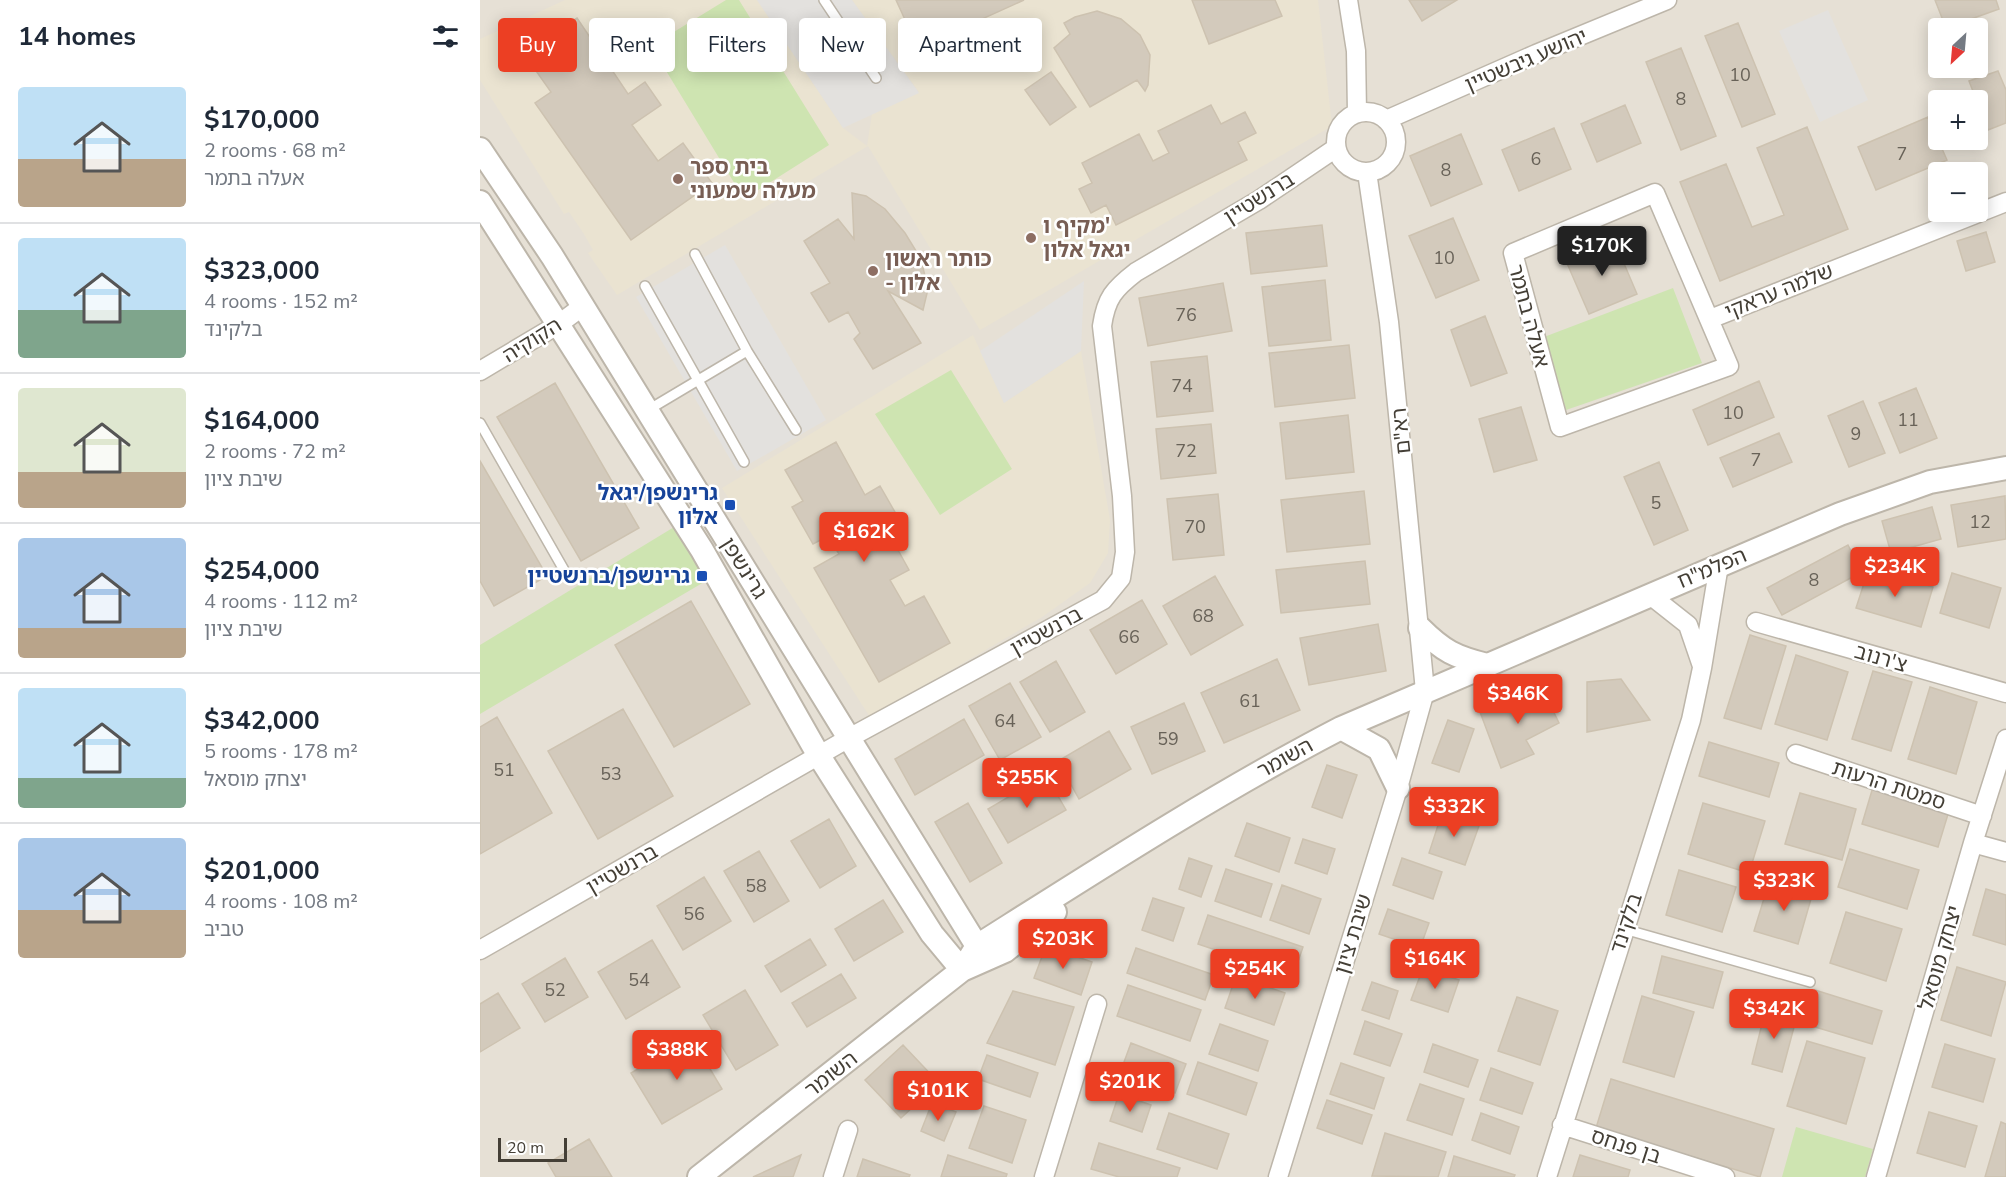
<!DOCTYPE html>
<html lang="en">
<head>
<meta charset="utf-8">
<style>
  body { margin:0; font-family:"Nunito Sans","Noto Sans Hebrew",sans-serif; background:#f2f2f3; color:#1f2937; height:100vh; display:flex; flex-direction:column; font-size:22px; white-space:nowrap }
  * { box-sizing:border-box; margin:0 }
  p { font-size:20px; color:#747a83 }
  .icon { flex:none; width:33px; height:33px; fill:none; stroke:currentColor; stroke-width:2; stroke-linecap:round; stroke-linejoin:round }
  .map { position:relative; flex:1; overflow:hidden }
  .panel { display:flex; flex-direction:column; background:#fff; width:480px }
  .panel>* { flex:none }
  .top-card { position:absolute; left:18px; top:18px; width:570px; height:54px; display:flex; gap:12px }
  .needle { width:39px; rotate:206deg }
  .controls { position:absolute; left:1448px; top:18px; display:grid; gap:12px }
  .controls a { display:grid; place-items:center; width:60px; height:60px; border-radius:6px; background:#fff; box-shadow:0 3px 15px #0003; font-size:30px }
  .scale { position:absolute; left:18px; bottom:15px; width:69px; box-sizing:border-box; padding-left:6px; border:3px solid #443f36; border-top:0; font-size:16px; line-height:21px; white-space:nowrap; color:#443f36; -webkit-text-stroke:4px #fff; paint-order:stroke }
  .price { position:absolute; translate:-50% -51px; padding:0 14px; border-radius:6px; background:#ec3f23; color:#fff; font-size:20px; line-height:39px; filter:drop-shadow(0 2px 3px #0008) }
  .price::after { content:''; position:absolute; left:50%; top:36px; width:18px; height:14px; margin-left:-9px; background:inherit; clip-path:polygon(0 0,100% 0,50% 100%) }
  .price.selected { background:#222; color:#fff }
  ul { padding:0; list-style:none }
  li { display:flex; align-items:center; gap:18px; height:150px; padding:0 18px }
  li+li { border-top:2px solid #e0e1e3 }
  li span { display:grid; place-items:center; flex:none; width:168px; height:120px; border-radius:6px; color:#555 }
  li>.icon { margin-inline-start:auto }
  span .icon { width:72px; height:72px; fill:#fffc; stroke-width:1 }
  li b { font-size:26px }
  h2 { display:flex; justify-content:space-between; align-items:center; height:72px; padding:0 18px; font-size:26px }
  .tag { padding:0 21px; border-radius:6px; background:#fff; box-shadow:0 3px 15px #0003; font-size:21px; line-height:54px }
  .tag.selected { background:#ec3f23; color:#fff }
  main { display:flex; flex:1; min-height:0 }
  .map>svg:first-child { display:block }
  .residential { fill:#e6e0d5; fill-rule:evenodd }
  .education { fill:#eae3d1 }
  .green { fill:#cee4b1 }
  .parking { fill:#e3e1de }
  .building { fill:#d3cabc; stroke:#cdc2b0; stroke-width:1.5 }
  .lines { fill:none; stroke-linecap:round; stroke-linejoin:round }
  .service-casing { stroke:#bdb6aa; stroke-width:12 }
  .minor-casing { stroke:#bdb6aa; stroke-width:21 }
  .tertiary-casing { stroke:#bdb6aa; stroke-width:26 }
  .service { stroke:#fff; stroke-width:9 }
  .minor { stroke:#fff; stroke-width:18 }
  .tertiary { stroke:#fff; stroke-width:22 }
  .education-dot { fill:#8d6e63; stroke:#fff; stroke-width:2 }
  .transit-dot { fill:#1a4fb4; stroke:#fff; stroke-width:2 }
  .labels { text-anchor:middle; stroke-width:5; stroke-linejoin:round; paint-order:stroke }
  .number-label { font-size:18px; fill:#686258 }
  .street-label { font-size:21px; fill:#443f36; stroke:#fff }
  .education-label { font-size:21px; font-weight:bold; fill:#785e54; stroke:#fff; text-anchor:start }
  .transit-label { font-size:21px; font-weight:bold; fill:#164399; stroke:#fff; text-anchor:end }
</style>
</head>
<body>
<main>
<section class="panel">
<h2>14 homes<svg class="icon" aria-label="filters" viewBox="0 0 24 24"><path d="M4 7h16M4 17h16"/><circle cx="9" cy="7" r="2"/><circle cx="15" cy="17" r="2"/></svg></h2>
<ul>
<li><span style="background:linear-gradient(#bfe0f5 60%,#b9a48a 0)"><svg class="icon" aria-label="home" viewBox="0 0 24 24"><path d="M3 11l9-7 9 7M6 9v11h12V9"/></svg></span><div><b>$170,000</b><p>2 rooms · 68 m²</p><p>אעלה בתמר</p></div></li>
<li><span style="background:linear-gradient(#bfe0f5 60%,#7fa58c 0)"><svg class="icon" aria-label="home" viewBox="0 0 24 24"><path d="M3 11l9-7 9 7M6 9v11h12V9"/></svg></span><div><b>$323,000</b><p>4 rooms · 152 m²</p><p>בלקינד</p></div></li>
<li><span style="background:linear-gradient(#dfe7d0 70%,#b9a48a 0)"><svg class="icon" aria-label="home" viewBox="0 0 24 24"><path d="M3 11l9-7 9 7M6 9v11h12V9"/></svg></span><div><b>$164,000</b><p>2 rooms · 72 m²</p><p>שיבת ציון</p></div></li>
<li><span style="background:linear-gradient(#a9c7e8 75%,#b9a48a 0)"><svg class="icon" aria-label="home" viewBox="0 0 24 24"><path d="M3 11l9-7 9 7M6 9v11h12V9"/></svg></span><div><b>$254,000</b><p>4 rooms · 112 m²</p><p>שיבת ציון</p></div></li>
<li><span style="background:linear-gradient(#bfe0f5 75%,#7fa58c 0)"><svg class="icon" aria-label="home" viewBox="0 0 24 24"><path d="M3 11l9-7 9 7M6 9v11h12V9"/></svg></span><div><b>$342,000</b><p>5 rooms · 178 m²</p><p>יצחק מוסאל</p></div></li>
<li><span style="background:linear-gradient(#a9c7e8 60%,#b9a48a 0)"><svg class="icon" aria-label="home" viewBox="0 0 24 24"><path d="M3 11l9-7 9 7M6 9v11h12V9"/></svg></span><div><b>$201,000</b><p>4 rooms · 108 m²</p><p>טביב</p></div></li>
</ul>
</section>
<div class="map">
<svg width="1526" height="1177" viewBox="0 0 1526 1177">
  <rect width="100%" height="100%" fill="#f2eee6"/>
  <path class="residential" d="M0,0h1526v1177h-1526zM1458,28h39v40h-39zM1458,100h39v40h-39zM1458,172h39v40h-39z"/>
  <path class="education" d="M85,0h192l86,128 24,18 5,-32 47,-22 -67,-92h466l14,126 -352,204 -112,-184 -251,149 -29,-42 5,-3 -9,-16 -15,-22 -5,2 -84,-134v-41z
    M493,335l31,68 77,-52 29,169 -2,33 -18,30 -48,34 -172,100 -148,-229z"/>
  <path class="green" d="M246,0h13l90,145 -85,54 -93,-153z
    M1193,288l29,75 -136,47 -22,-73z
    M471,370l61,99 -72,46 -65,-101z
    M204,521l32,54 -236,139v-69z
    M1316,1127l77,22 -8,28h-83z"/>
  <path class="parking" d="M277,0h95l67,93 -76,35z
    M1348,10l40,90 -48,22 -41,-91z
    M245,245l101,175 -89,51 -101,-174z
    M604,281l-3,70 -77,52 -24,-52z"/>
  <path class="building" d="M416,0h128l-106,48z
    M712,0h83l7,16 -73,28z
    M929,0h48l-35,21z
    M1455,0h61l3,9 -53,19z
    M617,11l24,8 19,16 10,20 -2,30 -3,6 -8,-11 -47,27 -36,-59 16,-14 -6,-11 11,-6z
    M97,18l51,76 17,-12 16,23 -29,20 26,36 25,-18 29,40 -81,57 -96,-137 16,-11 -29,-41z
    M1258,23l37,91 -33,13 -37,-91z
    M1201,48l35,88 -35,14 -35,-88z
    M1518,71l8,19v33l-18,7 -19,-49z
    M571,72l25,35 -26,18 -25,-35z
    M731,105l10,19 24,-12 11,21 -18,9 9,18 -131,65 -10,-20 -15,8 -12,-24 13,-6 -10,-20 57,-29 14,27 16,-8 -11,-22z
    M1145,105l16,38 -44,19 -16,-38z
    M1448,117l19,43 -71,30 -18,-43z
    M1327,127l41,102 -128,52 -40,-99 46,-18 26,63 32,-12 -27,-67z
    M1074,128l17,41 -52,22 -17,-41z
    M981,134l21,50 -51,22 -21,-50z
    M372,193l14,3 19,13 20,24 16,26 7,30 -5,21 -35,-19 33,52 -48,26 -19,-30 6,-6 -12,-21 -19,10 -18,-29 19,-10 -26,-42 34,-22 16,20z
    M973,218l26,62 -43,18 -27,-62z
    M842,225l5,41 -76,8 -5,-41z
    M1506,232l9,30 -29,9 -9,-30z
    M1134,240l23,54 -48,20 -23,-53z
    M845,280l6,60 -62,6 -7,-59z
    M743,283l9,48 -84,15 -9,-48z
    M1005,316l22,57 -36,13 -20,-56z
    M869,345l6,53 -80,9 -6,-54z
    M727,356l6,55 -56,6 -6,-55z
    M1279,381l15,36 -66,28 -15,-35z
    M75,383l84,145 -58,33 -84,-144z
    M1436,388l21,50 -37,15 -21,-50z
    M1383,401l22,52 -36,14 -21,-51z
    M1041,407l16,53 -43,12 -15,-53z
    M868,415l6,57 -68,7 -6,-56z
    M731,424l5,49 -55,6 -5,-50z
    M1299,433l13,29 -59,25 -13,-29z
    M356,442l29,53 15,-9 27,47 -14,8 16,29 -19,10 15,26 19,-10 26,47 -71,39 -65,-114 25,-14 -11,-18 -15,8 -21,-37 11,-6 -18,-31z
    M0,461l67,115 -53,30 -14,-25z
    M1179,462l29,68 -34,15 -30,-68z
    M884,491l6,53 -83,8 -6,-52z
    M738,494l6,61 -51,5 -6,-61z
    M1525,496l1,43 -48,8 -7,-42z
    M1452,507l9,32 -50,14 -9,-32z
    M1368,545l14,27 -80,43 -15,-27z
    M885,561l5,43 -89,9 -5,-43z
    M1389,568l64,19 -12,40 -65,-19z
    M1472,573l49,15 -12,40 -49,-15z
    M735,576l28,49 -52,30 -28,-49z
    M662,600l25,44 -51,30 -26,-44z
    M211,601l59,103 -76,43 -59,-102z
    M898,624l8,47 -77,14 -9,-47z
    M1270,635l36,11 -25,83 -37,-11z
    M1316,655l52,17 -21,68 -52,-16z
    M797,659l23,51 -76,33 -23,-50z
    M576,661l29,51 -35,20 -30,-50z
    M1393,671l39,11 -21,69 -39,-12z
    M1141,679l29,41 -63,12v-50z
    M530,683l31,54 -41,23 -31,-54z
    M1450,687l47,15 -21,72 -48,-15z
    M1062,688l17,35 -33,17 8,14 -33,14 -21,-56z
    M704,703l21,48 -53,23 -21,-47z
    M143,709l50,87 -75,43 -50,-88z
    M17,717l55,96 -72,41v-127z
    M484,719l20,36 -69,40 -20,-36z
    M968,720l26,9 -15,43 -27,-9z
    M629,731l22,38 -52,30 -21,-38z
    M1229,742l70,21 -10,34 -70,-21z
    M847,765l30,10 -15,43 -30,-11z
    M566,775l20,35 -58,33 -20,-34z
    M1393,787l76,24 -11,36 -76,-23z
    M1320,793l56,16 -14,51 -57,-16z
    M488,803l34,60 -32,19 -35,-60z
    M1223,803l62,18 -16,52 -61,-19z
    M963,810l37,13 -15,42 -36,-12z
    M349,819l27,47 -36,22 -29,-47z
    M767,823l43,15 -11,34 -44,-16z
    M823,839l32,10 -8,25 -32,-11z
    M1370,849l69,21 -12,39 -69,-22z
    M279,851l30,50 -35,21 -30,-51z
    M709,858l23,8 -11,31 -22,-8z
    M922,858l40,14 -9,27 -40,-14z
    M746,869l46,15 -11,33 -46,-16z
    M1199,870l57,17 -14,45 -56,-17z
    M224,877l27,44 -48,29 -26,-44z
    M1290,879l43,13 -15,52 -44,-13z
    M802,885l39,14 -12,35 -39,-14z
    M1506,889l20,6v50l-33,-10z
    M673,898l31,10 -11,33 -31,-11z
    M403,900l20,32 -49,29 -19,-32z
    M908,909l41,14 -9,25 -41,-14z
    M1366,912l56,17 -16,52 -56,-18z
    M728,915l95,32 -10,29 -95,-32z
    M330,939l16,26 -45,27 -16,-26z
    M172,940l28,47 -54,32 -28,-47z
    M566,946l46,16 -11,33 -47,-17z
    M656,948l78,27 -9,25 -78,-27z
    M1182,956l61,16 -10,36 -60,-15z
    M85,958l23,39 -43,25 -23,-38z
    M1477,967l49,15 -15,54 -50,-16z
    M943,968l36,12 -11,32 -37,-12z
    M361,974l15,24 -49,29 -15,-24z
    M756,976l49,17 -11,32 -49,-17z
    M892,982l26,9 -9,28 -27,-9z
    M648,985l73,25 -11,31 -73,-25z
    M265,990l33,55 -42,25 -33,-55z
    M1335,990l67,21 -10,33 -67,-20z
    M533,991l61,16 -19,58 -68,-22z
    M18,993l22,35 -40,24v-48z
    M1162,996l52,16 -20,65 -51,-15z
    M1037,997l41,14 -18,54 -42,-14z
    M1286,1008l31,8 -15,56 -30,-8z
    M885,1021l37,13 -12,32 -36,-12z
    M740,1024l48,17 -10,30 -49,-17z
    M211,1037l31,52 -60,35 -31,-51z
    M1327,1041l58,17 -19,66 -59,-18z
    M651,1043l55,21 -11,29 -55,-20z
    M953,1044l45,16 -10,27 -44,-15z
    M1465,1044l50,15 -12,43 -51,-15z
    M423,1045l36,38 -38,35 -36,-38z
    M507,1055l51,18 -8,24 -52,-18z
    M718,1062l59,21 -11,32 -59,-21z
    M861,1063l43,15 -10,31 -44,-15z
    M1011,1068l42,15 -11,31 -42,-14z
    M1131,1079l163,50 -14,48 -164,-49z
    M940,1084l44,15 -12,36 -45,-15z
    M639,1094l32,11 -9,27 -32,-11z
    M847,1100l45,15 -10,29 -45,-16z
    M452,1103l24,9 -12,29 -23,-10z
    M504,1106l42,14 -14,43 -43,-15z
    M1449,1112l48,14 -12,41 -48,-14z
    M689,1113l60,21 -12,35 -60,-20z
    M1001,1113l38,14 -9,27 -38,-14z
    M1521,1122l5,2v53h-21z
    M905,1133l61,19 -8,25 -66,-1z
    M109,1139l23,38h-56l-8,-14z
    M619,1143l81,25 -3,9h-58l-28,-8z
    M321,1155l-8,22h-40z
    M468,1155l59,19 -1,3h-65z
    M1100,1155l50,15 -2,7h-55z
    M974,1156l61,19 -1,2h-66z
    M383,1159l47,16 -1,2h-52z"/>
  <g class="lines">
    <defs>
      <path id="service" d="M344,0l52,78
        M215,254l52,97 49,79
        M165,286l99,176
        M168,410l99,-59
        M0,423l84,147
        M1144,929l186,53"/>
      <path id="minor" d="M868,0l8,51 1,62
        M856 142a30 30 0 1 1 60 0a30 30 0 1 1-60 0Z
        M906,120l150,-66 131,-54
        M1175,193l74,173 -169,61 -47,-174z
        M1230,319l296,-117
        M0,371l79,-47 24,-18
        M1170,595l38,30 14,41
        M1276,622l250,71
        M1316,754l186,62
        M1493,843l33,9
        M0,950l369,-212 254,-138 18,-22 4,-26 -3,-56 -20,-170c4,-28 12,-37 34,-54l123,-72 77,-52
        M1082,1125l163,52
        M353,1177l15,-47
        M564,1177l53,-173
        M798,1177l120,-389 27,-97 -36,-369 -22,-150
        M1067,1177l144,-457 11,-52 17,-103
        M1396,1177l97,-334 33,-104"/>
      <path id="tertiary" d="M0,149l72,107 425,690 6,13
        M0,202l222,348 117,206 113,178 30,36
        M940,628c23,23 35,29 67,37
        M861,728l38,21 19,39
        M482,970l15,-24c120,-76 239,-153 364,-218l499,-214 90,-32 76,-14
        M219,1177l263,-207 43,-19 50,-39"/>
    </defs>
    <use href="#service" class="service-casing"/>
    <use href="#minor" class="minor-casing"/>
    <use href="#tertiary" class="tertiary-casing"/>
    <use href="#service" class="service"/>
    <use href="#minor" class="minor"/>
    <use href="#tertiary" class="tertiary"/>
  </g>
  <g class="education-dot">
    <circle cx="198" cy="179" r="6"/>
    <circle cx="551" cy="238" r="6"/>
    <circle cx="393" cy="271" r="6"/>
  </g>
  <g class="transit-dot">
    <rect x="244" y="499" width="12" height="12" rx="3"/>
    <rect x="216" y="570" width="12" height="12" rx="3"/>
  </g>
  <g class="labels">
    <g class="number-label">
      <text x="1260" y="81">10</text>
      <text x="1201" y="105">8</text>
      <text x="1422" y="160">7</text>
      <text x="1056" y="165">6</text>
      <text x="966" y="176">8</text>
      <text x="964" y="264">10</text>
      <text x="706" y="321">76</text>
      <text x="702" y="392">74</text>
      <text x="1253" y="419">10</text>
      <text x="1428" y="426">11</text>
      <text x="1376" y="440">9</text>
      <text x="706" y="457">72</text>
      <text x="1276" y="466">7</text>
      <text x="1176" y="509">5</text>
      <text x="1500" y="528">12</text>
      <text x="715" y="533">70</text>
      <text x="1334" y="586">8</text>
      <text x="723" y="622">68</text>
      <text x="649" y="643">66</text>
      <text x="770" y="707">61</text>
      <text x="525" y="727">64</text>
      <text x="688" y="745">59</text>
      <text x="24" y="776">51</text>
      <text x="131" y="780">53</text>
      <text x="276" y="892">58</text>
      <text x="214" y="920">56</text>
      <text x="159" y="986">54</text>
      <text x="75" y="996">52</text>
    </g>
    <g class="street-label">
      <text transform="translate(1046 60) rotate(-23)" y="7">יהושע גיבשטיין</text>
      <text transform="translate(779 198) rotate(-32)" y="7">ברנשטיין</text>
      <text transform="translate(1299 291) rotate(-22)" y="7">שלמה עראקי</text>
      <text transform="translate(1049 316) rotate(75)" y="7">אעלה בתמר</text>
      <text transform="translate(52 340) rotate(-32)" y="7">הקוקיה</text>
      <text transform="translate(921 431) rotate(-96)" y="7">רא"ם</text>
      <text transform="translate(264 568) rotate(58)" y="7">גרינשפן</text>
      <text transform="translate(1232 568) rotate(-23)" y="7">הפלמ"ח</text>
      <text transform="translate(566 631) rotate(-29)" y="7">ברנשטיין</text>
      <text transform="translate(1401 658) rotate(16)" y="7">צ'רנוב</text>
      <text transform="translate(805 758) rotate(-29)" y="7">השומר</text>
      <text transform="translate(1409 785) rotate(18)" y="7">סמטת הרעות</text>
      <text transform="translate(142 869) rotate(-30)" y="7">ברנשטיין</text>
      <text transform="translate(1146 923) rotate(-72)" y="7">בלקינד</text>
      <text transform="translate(873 934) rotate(-73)" y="7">שיבת ציון</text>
      <text transform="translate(1460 958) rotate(-74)" y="7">יצחק מוסאל</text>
      <text transform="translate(351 1074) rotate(-38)" y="7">השומר</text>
      <text transform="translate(1146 1146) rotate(18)" y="7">בן פנחס</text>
    </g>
    <g class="education-label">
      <text x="210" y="174">בית ספר<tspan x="210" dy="24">מעלה שמעוני</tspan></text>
      <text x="563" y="233">מקיף ו'<tspan x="563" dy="24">יגאל אלון</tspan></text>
      <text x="405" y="266">כותר ראשון<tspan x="405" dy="24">- אלון</tspan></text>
    </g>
    <g class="transit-label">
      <text x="238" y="500">גרינשפן/יגאל<tspan x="238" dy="24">אלון</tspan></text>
      <text x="210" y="583">גרינשפן/ברנשטיין</text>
    </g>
  </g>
</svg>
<div class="controls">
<a><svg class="needle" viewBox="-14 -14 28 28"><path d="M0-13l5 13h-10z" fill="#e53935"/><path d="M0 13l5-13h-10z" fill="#747a83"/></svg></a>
<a>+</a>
<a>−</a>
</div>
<div class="scale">20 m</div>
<b class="price selected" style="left:1122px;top:277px">$170K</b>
<b class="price" style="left:384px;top:563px">$162K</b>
<b class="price" style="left:1415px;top:598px">$234K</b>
<b class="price" style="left:1038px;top:725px">$346K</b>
<b class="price" style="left:547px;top:809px">$255K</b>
<b class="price" style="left:974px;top:838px">$332K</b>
<b class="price" style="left:1304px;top:912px">$323K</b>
<b class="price" style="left:583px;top:970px">$203K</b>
<b class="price" style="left:955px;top:990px">$164K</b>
<b class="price" style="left:775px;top:1000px">$254K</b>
<b class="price" style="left:1294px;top:1040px">$342K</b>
<b class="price" style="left:197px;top:1081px">$388K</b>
<b class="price" style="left:650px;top:1113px">$201K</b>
<b class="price" style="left:458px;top:1122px">$101K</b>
<div class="top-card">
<a class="tag selected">Buy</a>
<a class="tag">Rent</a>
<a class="tag">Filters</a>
<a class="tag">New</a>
<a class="tag">Apartment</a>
</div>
</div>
</main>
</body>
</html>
